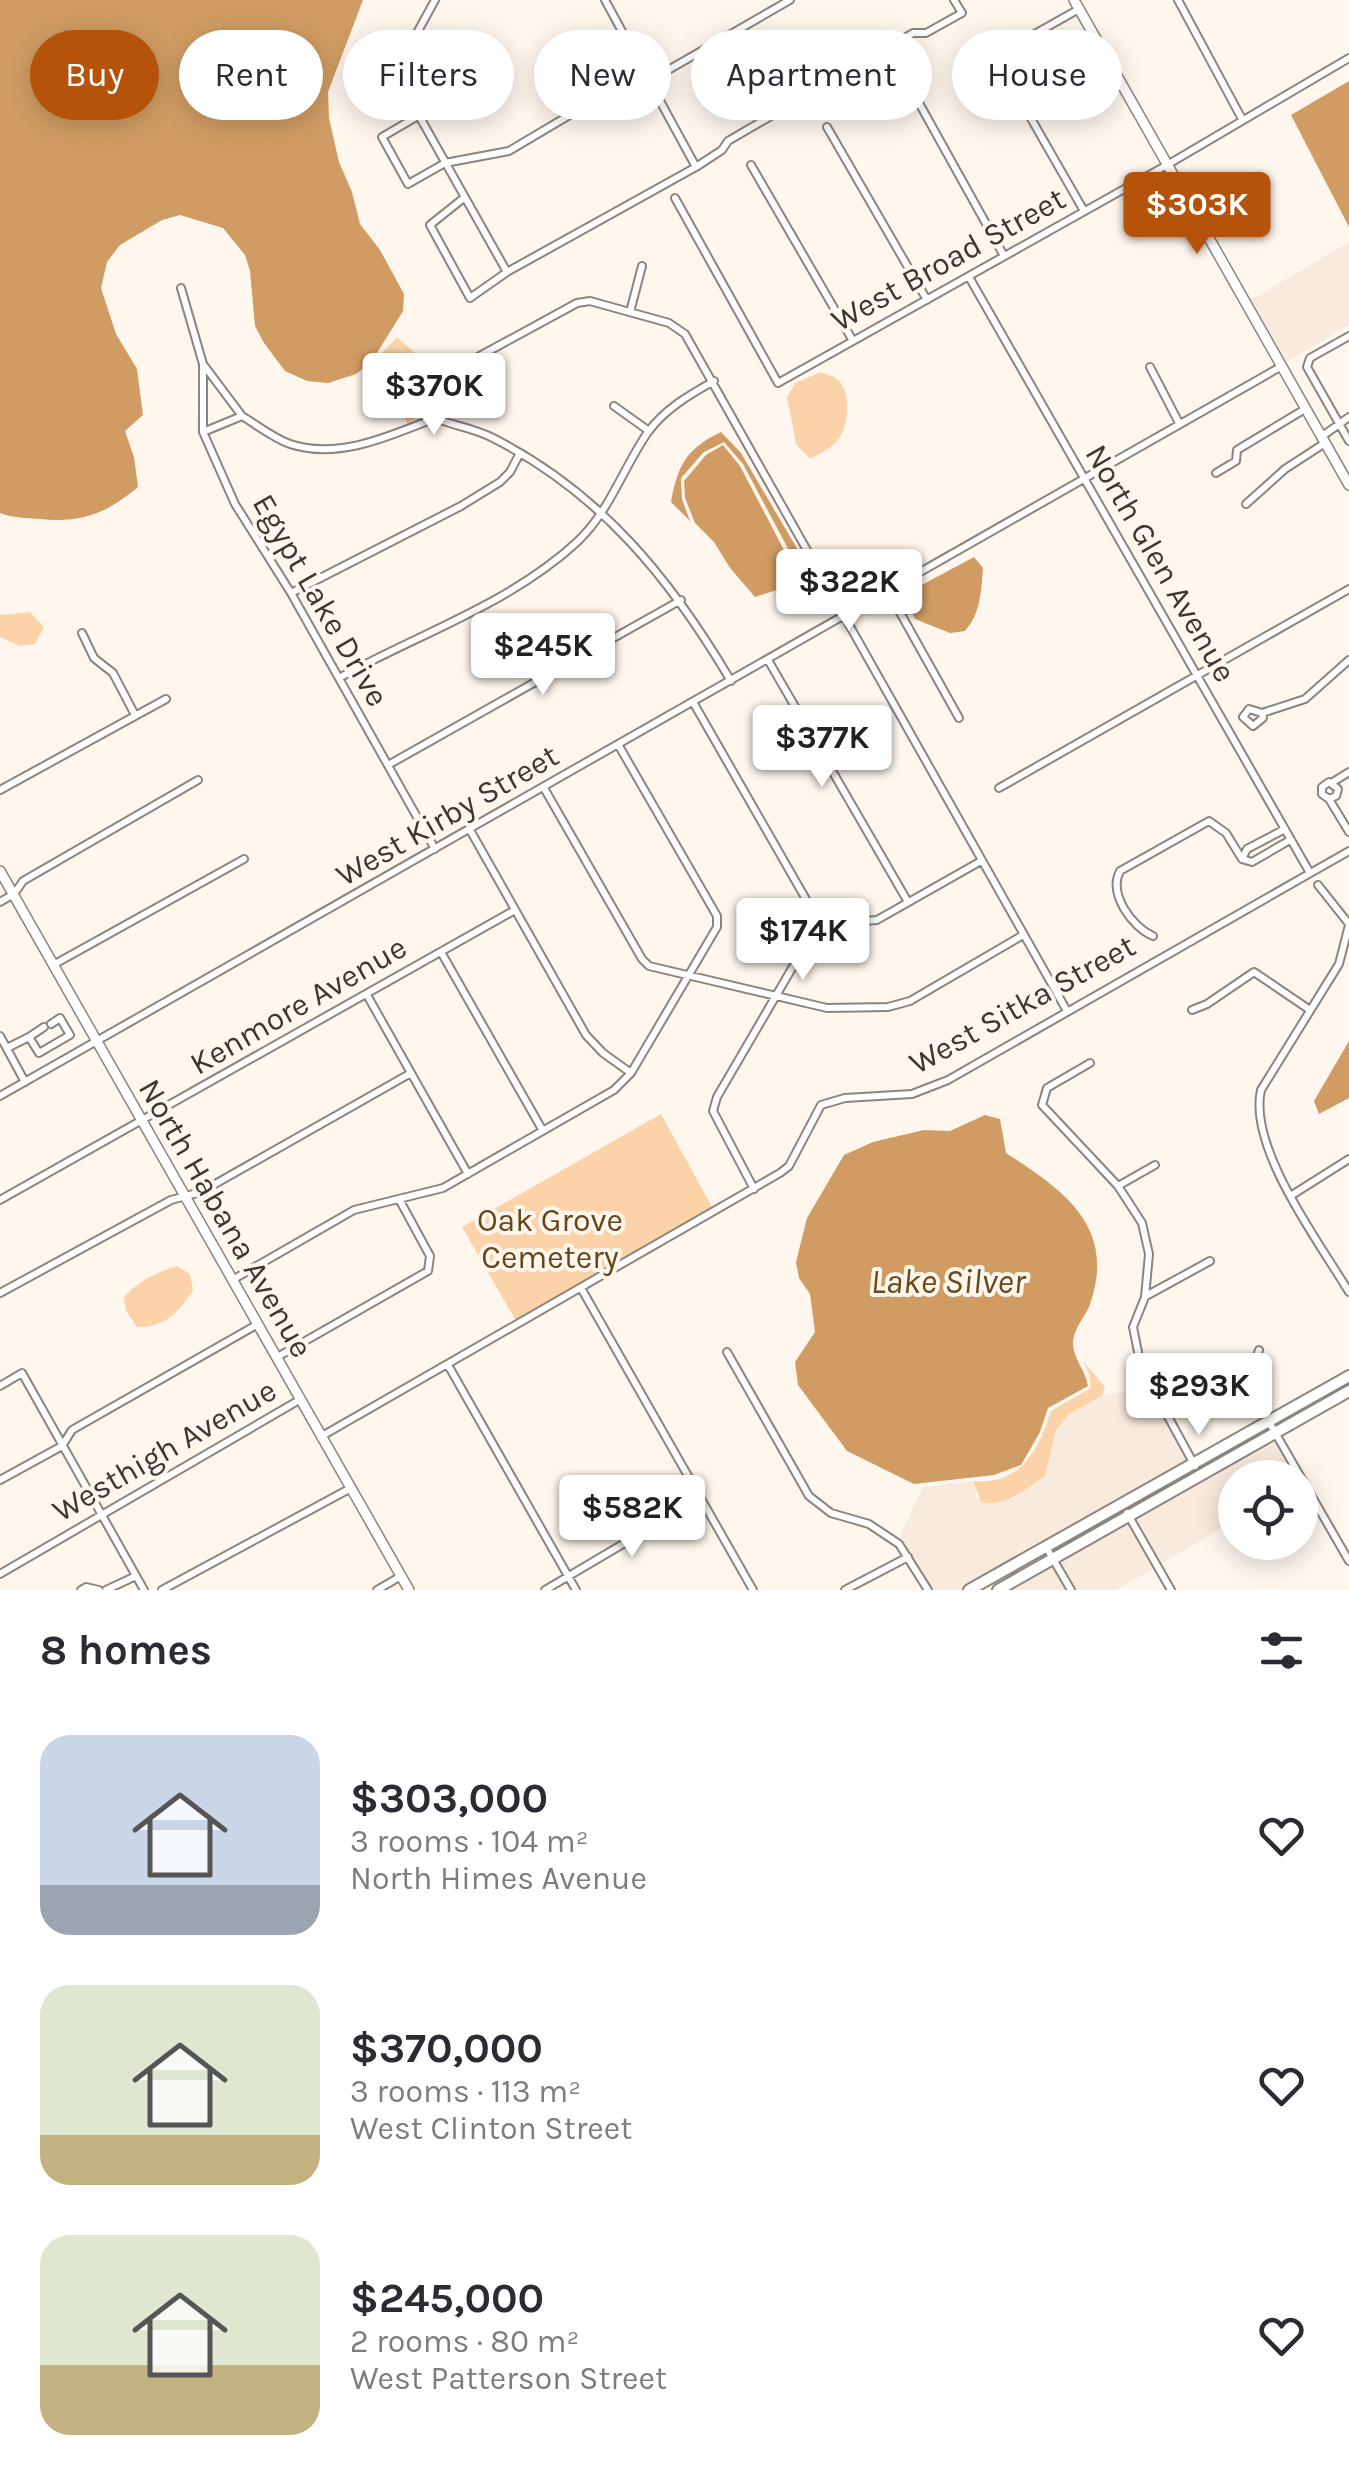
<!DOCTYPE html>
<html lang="en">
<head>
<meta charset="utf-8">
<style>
  body { margin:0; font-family:Karla,sans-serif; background:#f2f2f3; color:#2b2b33; height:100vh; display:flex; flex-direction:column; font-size:38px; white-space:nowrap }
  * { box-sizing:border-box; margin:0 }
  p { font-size:32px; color:#7c7c81 }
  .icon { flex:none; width:55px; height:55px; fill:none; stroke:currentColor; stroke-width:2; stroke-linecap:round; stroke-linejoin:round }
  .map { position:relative; height:1590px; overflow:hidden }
  .panel { display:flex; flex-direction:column; background:#fff; flex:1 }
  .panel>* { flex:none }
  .hud { position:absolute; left:30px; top:30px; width:1290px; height:90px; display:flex; gap:20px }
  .tools { position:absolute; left:1218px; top:1460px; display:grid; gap:20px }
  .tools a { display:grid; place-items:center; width:100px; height:100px; border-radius:50%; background:#fff; box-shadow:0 5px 25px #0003; font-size:50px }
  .price { position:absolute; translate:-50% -85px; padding:0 22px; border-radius:10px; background:#fff; color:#222; font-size:32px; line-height:65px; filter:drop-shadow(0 2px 5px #0008) }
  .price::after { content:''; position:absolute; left:50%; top:60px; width:30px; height:22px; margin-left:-15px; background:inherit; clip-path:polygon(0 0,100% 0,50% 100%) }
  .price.on { background:#b45309; color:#fff }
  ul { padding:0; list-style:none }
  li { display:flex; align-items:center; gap:30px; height:250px; padding:0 40px }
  li span { display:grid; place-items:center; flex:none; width:280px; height:200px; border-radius:30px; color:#555 }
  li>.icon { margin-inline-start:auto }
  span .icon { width:120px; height:120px; fill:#fffc; stroke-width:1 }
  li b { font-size:42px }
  h2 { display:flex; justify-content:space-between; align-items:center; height:120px; padding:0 40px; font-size:42px }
  .tag { padding:0 35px; border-radius:45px; background:#fff; box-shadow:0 5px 25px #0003; font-size:35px; line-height:90px }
  .tag.on { background:#b45309; color:#fff }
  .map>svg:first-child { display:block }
  .built { fill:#f8eadc }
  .green { fill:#fcd3a8 }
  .water { fill:#d09c63 }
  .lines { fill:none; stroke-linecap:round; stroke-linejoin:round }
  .minor-casing { stroke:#8c857d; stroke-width:10 }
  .tertiary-casing { stroke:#8c857d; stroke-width:12 }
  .secondary-casing { stroke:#8c857d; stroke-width:14 }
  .minor { stroke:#fff; stroke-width:6 }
  .tertiary { stroke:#fff; stroke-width:9 }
  .secondary { stroke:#fff; stroke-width:10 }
  .labels { text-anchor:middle; stroke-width:8; stroke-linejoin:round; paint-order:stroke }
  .street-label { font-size:32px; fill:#3a3734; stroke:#fff7ee }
  .park-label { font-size:32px; fill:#69461a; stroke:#fff7ee }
  .water-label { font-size:35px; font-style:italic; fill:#6c481d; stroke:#fff7ee }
</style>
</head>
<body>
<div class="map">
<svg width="1349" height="1590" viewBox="0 0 1349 1590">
  <rect width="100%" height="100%" fill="#fff7ee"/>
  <path class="built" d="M1349,242v83l-65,38 -35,-62z
    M1146,1386l42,76 -228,128h-27l-33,-55 23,-48 50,-6 4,18h35l33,-23 11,-46 13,-16 33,-18z
    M1274,1439l22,38 -61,1v42l-74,44 -27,-47z
    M1127,1521l27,47 -38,22h-41l-17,-30z
    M1052,1564l15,26h-60z"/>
  <path class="green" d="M397,337l52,46 -15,20 -26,21 -38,-58z
    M821,372c5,3 11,3 16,7 15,13 12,48 0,62 -6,8 -19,13 -27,18l-14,-15 -9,-47 8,-14z
    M30,612l14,15 -9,17 -15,2 -20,-9v-22z
    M661,1114l51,93 -196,114 -54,-94z
    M177,1266l13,8 3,16c-14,22 -28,38 -56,37l-11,-16 -2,-14c13,-15 35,-26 53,-31z
    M1083,1361l22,26 -3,9 -33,18 -13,16 -11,46c-20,13 -39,32 -64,26l-8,-21c48,4 65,-30 78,-70l40,-23 -2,-15z"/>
  <path class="water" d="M0,0h363l-35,92 1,26 10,44 13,30 8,32 20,26 24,44 -1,17 -31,50 -16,13 -28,9 -21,-2 -22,-10 -21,-28 -9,-17 -5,-55 -5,-16 -22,-27 -43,-13 -18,5 -42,25 -13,17 -6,26 15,46 21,35 6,46 -18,16 9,26 4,30c-32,27 -56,36 -98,32 -14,-1 -27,-1 -40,-6z
    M1349,81v146l-58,-112z
    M721,432l20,21 57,97 9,30 -16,8 7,-16 -6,-16 -49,-92 -19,-22 -20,10 -23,26 1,21 8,22 -19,-19c7,-37 15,-53 50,-70z
    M723,445l17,21 55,105 -6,15 -34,11 -25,-29 -16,-26 -19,-19 -10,-25 -1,-17 22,-26z
    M974,557l9,11c-2,23 -2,45 -18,63l-15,2 -35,-14 -12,-24z
    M1349,1041v57l-30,16 -5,-13z
    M985,1115l15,4 6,34c59,38 112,75 83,154 -5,11 -15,21 -16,35 -1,15 13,29 15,44l-40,22 -8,24 -19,33 -27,10 -80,9 -67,-33 -49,-66 -3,-23 20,-30 -5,-38 -11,-16 -3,-16 11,-44 37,-63 29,-13 51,-12 26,1z"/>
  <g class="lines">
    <defs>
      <path id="minor" d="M435,0l-40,73 112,199
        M605,0l91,167
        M1178,0l64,119
        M992,58l87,-49
        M1005,73l79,138
        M904,76l100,180
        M649,81l141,-81
        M418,116l-36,21 26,47 37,-21 64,-12 135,-80
        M827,127l100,173
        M751,165l102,176
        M465,197l-35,28 40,73 37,-26 189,-105 26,-17 6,-9 185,-108h13l36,-20 -8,-13
        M675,198l103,185 389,-218 182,-107
        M969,277l341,596
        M181,288l22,76 39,52
        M630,312l12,-46
        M1349,336l-39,22 -3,9 42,74
        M203,364v68l32,72 56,89 144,256
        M1150,367l29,56
        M614,406l35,25
        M435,418c19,8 39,10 58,20 108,55 177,140 238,243
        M203,432l39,-16c15,9 31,22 48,28 48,16 100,-8 145,-26l7,-16 34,-44 101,-55 13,-2 79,22 16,11 382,677
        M1321,437l28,-20
        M1216,473l20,-12 1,-11 68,-41
        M1246,504l39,-35 40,-26
        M888,591l71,127
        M291,593l170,-87 39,-24 10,-10 10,-19
        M82,633l12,25 19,15 22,42
        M768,660l140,242
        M339,678c79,-44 171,-74 238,-136 33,-31 46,-74 71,-110 17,-23 41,-37 66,-51
        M693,702l126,220
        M1262,713l1,5 -10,8 -10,-9 6,-8 13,4 43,-14 44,-39
        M388,765l293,-165
        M1333,782l16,-10
        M544,788l98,171 7,7 178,42 61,-1 22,-6 113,-66
        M999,788l350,-199
        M0,790l166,-91
        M1329,799l7,-3 2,-7 -9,-7 -7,5v7l7,5 20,33
        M1285,829l-38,20 -5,10 10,3 38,-22
        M470,830l116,205 17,18 28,20
        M1318,885l31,39
        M0,902l14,-8 9,-13 175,-101
        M1349,925l-10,39 -78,126c-13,58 58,152 88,202
        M1153,936c-21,-9 -45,-42 -33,-65l89,-50 17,12 16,26
        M441,952l102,179
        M53,965l191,-106
        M367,995l101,179
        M1192,1010l15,-6 47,-32 56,38
        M0,1036l25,46
        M29,1037l15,-10
        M7,1048l22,-11 10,16 31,-18 -10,-17 -9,6
        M1090,1063l-43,25 -5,17 76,81 24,37 7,31 -4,43 -12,30 8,40 54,99
        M0,1096l1282,-730
        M1118,1186l37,-21
        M754,1189l-41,-78 4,-14 102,-175 6,2 52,-4 104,-59
        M1292,1195l57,-36
        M0,1200l515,-290
        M234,1279l120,-69 89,-22 171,-98 17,-17 86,-146v-11l-98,-170
        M581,1288l172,302
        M0,1293l171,-93 30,-8 210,-119
        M1146,1296l64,-35
        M727,1352l82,144 22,17 38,11 30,20 29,46
        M279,1356l149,-85 2,-15 -31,-57
        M448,1365l128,225
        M0,1386l22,-13 122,217
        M1165,1413l90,-53 4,-10
        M1269,1422l80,139
        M322,1436l458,-263 9,-7 32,-61 24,-7 67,-4 36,-14 401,-229
        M0,1480l62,-34 10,-16 186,-106
        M1127,1513l44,77
        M1046,1547l25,43
        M0,1574l301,-175
        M81,1590l5,-3 13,3
        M106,1590l30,-14
        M162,1590l189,-102
        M377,1590l24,-14
        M545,1590l156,-92
        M845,1590l63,-33"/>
      <path id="tertiary" d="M1074,0l275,485
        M0,871l409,719"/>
      <path id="secondary" d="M969,1590l380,-214
        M998,1590l351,-199"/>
    </defs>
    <use href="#minor" class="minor-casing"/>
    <use href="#tertiary" class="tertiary-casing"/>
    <use href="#secondary" class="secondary-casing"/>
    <use href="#minor" class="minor"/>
    <use href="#tertiary" class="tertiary"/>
    <use href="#secondary" class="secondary"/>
  </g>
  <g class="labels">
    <g class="street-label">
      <text transform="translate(948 259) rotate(-29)" y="11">West Broad Street</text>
      <text transform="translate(1161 563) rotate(60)" y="11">North Glen Avenue</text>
      <text transform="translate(321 600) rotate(60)" y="11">Egypt Lake Drive</text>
      <text transform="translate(447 815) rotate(-30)" y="11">West Kirby Street</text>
      <text transform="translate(1022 1004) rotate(-29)" y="11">West Sitka Street</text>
      <text transform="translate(298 1005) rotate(-30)" y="11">Kenmore Avenue</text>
      <text transform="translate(226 1218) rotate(60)" y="11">North Habana Avenue</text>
      <text transform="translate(164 1450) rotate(-30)" y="11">Westhigh Avenue</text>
    </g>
    <g class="park-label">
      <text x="550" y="1231">Oak Grove<tspan x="550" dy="37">Cemetery</tspan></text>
    </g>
    <g class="water-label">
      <text x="948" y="1293">Lake Silver</text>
    </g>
  </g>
</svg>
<div class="tools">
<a><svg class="icon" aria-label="locate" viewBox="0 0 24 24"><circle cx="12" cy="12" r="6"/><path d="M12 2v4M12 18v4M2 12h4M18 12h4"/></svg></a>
</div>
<b class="price on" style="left:1197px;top:257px">$303K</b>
<b class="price" style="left:434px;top:438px">$370K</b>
<b class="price" style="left:849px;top:634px">$322K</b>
<b class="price" style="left:543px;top:698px">$245K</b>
<b class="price" style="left:822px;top:790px">$377K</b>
<b class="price" style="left:803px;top:983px">$174K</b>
<b class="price" style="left:1199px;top:1438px">$293K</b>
<b class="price" style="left:632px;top:1560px">$582K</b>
<div class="hud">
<a class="tag on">Buy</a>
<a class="tag">Rent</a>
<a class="tag">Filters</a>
<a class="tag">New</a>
<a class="tag">Apartment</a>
<a class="tag">House</a>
</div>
</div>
<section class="panel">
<h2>8 homes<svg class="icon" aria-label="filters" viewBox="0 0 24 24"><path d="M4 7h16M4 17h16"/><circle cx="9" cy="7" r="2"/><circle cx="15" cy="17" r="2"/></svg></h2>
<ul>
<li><span style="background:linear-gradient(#c9d6e8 75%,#9aa5b1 0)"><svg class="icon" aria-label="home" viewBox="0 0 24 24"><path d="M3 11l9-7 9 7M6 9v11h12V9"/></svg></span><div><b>$303,000</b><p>3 rooms · 104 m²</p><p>North Himes Avenue</p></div><svg class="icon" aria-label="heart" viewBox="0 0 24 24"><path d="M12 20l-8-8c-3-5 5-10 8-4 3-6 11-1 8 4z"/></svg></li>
<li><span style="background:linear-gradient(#dfe7d0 75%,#c2b280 0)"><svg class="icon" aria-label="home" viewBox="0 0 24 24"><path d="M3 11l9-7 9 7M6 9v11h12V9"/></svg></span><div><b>$370,000</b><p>3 rooms · 113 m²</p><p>West Clinton Street</p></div><svg class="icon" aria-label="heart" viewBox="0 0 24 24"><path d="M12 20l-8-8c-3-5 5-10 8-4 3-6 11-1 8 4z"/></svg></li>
<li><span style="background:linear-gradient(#dfe7d0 65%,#c2b280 0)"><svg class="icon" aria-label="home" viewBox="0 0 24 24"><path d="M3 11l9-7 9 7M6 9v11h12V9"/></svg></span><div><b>$245,000</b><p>2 rooms · 80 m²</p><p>West Patterson Street</p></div><svg class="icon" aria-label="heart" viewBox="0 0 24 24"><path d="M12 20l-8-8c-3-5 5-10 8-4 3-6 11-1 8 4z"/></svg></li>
</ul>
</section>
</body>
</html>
